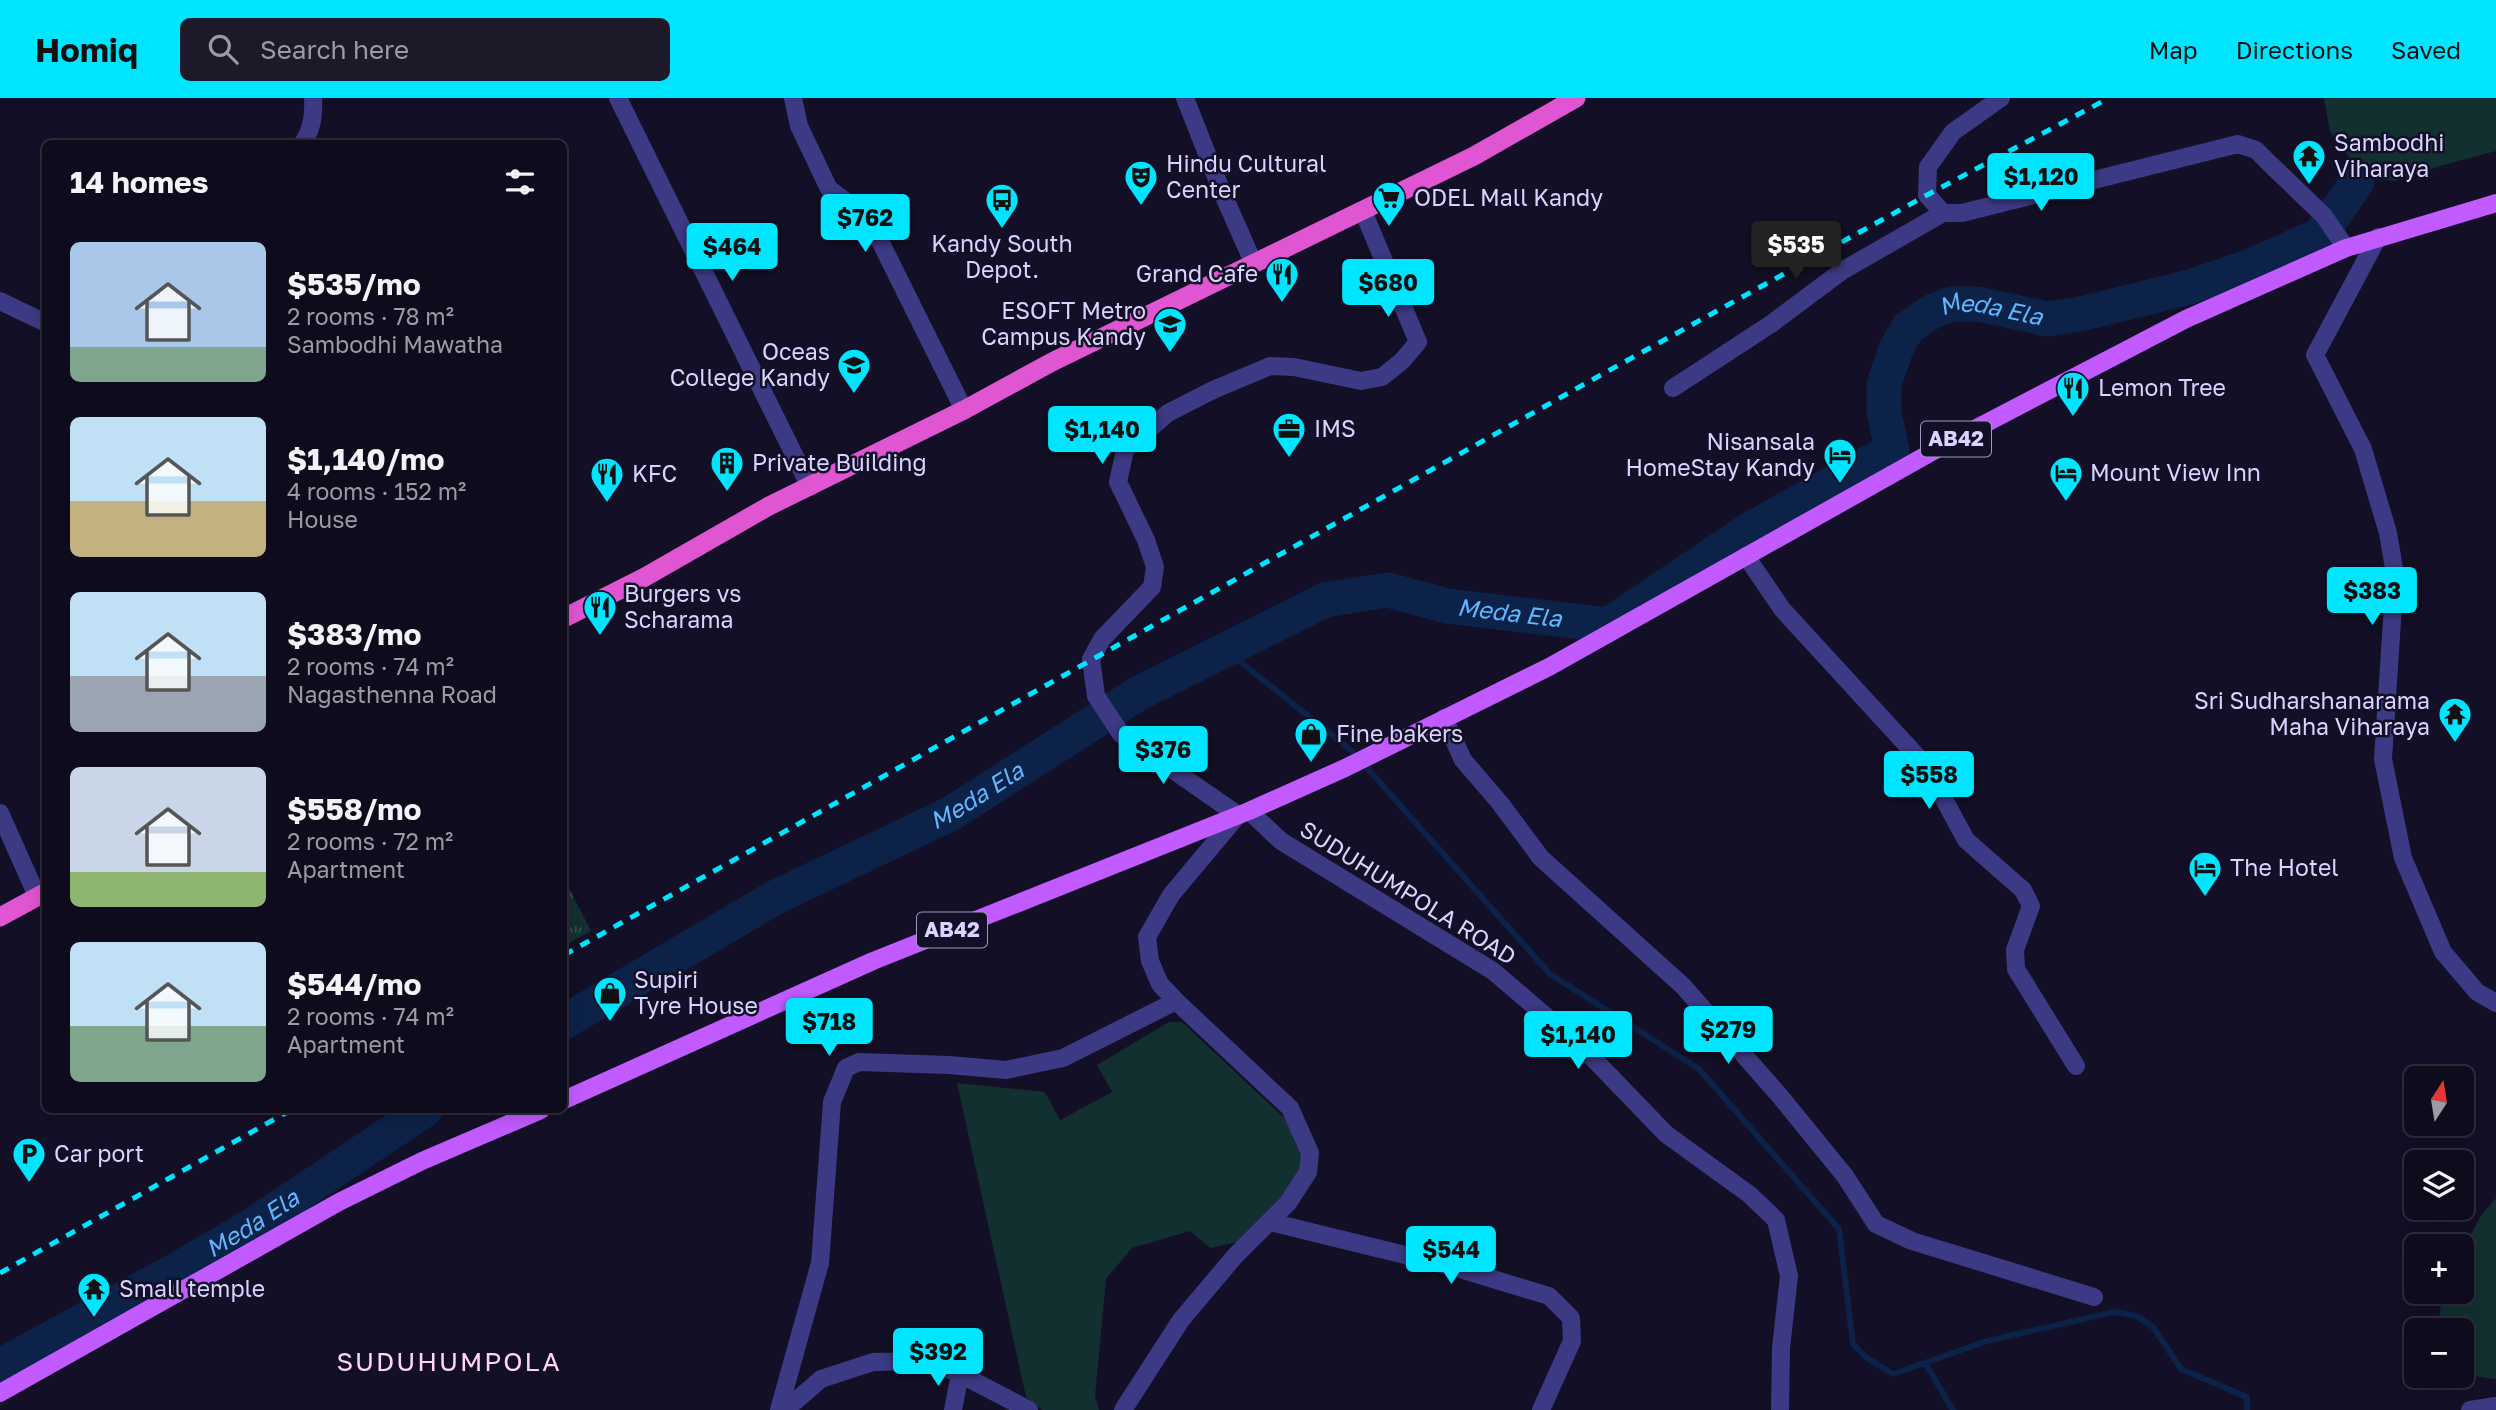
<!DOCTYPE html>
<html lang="en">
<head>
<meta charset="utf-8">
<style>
  body { margin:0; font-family:"Golos Text",sans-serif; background:#1c1929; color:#f1f3f6; height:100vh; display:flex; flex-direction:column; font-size:26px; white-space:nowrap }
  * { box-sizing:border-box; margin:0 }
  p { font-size:23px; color:#9b9ba3 }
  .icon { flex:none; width:38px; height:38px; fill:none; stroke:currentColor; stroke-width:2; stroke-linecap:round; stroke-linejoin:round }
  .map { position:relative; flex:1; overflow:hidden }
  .drawer { position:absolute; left:42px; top:42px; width:525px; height:973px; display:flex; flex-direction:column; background:#0e0b1c; border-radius:10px; box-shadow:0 4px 18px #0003,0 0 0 2px #2e2b3b }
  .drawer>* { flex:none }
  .needle { width:46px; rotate:12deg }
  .fabs { position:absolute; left:2404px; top:968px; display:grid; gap:14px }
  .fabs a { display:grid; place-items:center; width:70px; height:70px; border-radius:10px; background:#0e0b1c; box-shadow:0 4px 18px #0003,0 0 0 2px #2e2b3b; font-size:35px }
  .price { position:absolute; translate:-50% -60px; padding:0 16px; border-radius:7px; background:#00e5ff; color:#111; font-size:23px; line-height:46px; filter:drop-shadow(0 2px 4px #0008) }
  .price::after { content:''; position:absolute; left:50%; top:42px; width:21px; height:16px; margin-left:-10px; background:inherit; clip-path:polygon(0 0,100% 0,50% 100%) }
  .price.selected { background:#222; color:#fff }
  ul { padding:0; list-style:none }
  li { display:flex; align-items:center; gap:21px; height:175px; padding:0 28px }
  li span { display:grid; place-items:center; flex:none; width:196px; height:140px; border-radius:10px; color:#555 }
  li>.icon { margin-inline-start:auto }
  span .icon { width:84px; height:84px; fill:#fffc; stroke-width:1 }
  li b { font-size:30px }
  h2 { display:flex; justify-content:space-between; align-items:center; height:84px; padding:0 28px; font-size:30px }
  header { display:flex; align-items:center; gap:42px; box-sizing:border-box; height:98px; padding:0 35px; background:#00e5ff; color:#111 }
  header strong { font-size:33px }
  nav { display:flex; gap:38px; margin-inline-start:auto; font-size:24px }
  .search { width:490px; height:63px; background:#1c1929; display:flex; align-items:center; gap:18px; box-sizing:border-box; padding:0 24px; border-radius:10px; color:#9b9ba3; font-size:26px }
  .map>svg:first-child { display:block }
  .green { fill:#12302f }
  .park { fill:url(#park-tufts) }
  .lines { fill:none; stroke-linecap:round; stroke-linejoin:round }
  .stream { stroke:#0c2248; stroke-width:6 }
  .river { stroke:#0c2248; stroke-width:35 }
  .minor { stroke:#3d3a85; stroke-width:18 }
  .tertiary { stroke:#3d3a85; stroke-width:18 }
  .primary { stroke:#c25bff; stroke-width:18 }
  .trunk { stroke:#e055d1; stroke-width:19 }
  .rail { stroke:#00e5ff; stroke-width:5; stroke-dasharray:10 9; stroke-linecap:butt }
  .labels { text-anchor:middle; stroke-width:5; stroke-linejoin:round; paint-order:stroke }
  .shield { fill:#130f26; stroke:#9e99be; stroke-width:2 }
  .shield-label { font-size:21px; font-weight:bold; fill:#d9d4ff }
  .poi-label { font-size:23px; fill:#d9d4ff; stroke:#130f26; text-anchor:start }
  .street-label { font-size:23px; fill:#d9d4ff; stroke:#130f26 }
  .water-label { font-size:24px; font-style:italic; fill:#62b6ff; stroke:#130f26 }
  .quarter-label { font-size:26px; letter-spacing:2px; fill:#ffd6f0; stroke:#130f26 }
</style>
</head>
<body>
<header>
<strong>Homiq</strong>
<div class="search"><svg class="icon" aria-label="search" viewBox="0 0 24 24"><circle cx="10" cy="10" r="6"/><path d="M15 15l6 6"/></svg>Search here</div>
<nav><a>Map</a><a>Directions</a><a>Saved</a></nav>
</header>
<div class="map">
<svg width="2496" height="1312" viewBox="0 0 2496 1312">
  <defs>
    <pattern id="park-tufts" width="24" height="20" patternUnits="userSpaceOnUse" patternTransform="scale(1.75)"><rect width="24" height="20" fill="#12302f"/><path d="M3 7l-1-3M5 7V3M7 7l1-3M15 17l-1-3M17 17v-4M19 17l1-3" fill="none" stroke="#344d4e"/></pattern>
  </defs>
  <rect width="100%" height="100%" fill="#130f26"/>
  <path class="green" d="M2324,0h172v53l-56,15 -45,15 -29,-3 -36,-46z
    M1169,924h13l114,107 11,28 -7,26 -63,59 -27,6 -20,-17 -58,17 -26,31 -11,117 4,14h-57l-16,-13 -69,-314 88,9 15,28 52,-28 -15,-27z
    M2496,1100v181h-3l-31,-5v-44h-25l6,-38h19v-40l18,-35z"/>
  <path class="park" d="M564,780l27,53 -27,15z"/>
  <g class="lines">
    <path class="stream" d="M1227,553l125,100 198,223 149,95 140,160 14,115 14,14 26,16 94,-33 127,-29 23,4 16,11 28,42 66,28v13
      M1925,1265l28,47"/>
    <g class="river">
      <path id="s1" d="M564,924l210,-124 178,-85 187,-120 186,-93 63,-10 59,16 161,19 141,-95 143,-80 -8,-38v-28l12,-35 11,-20 24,-17 20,-8h27l69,15 33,-5 110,-27 61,-21 69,-31 37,-53"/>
      <path id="s2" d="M0,1268l178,-97 73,-43 174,-116"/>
    </g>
    <path class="minor" d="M618,0l192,389
      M793,0l6,28 30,63 40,30 95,191
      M1185,0l37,94 31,70
      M2001,0l-48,34 -25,35 -1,28 16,18h19l276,-69 18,6 12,12 56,54 22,32
      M2378,139l-63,118 48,94 25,84 7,41 -12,185 20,99 40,94 34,40 19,11
      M0,203l46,22
      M1673,290l98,-64 71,-53 101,-58
      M1746,458l36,53 144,157 40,74 57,50 8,16 -16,44 1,19 60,97
      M1444,620l19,42 37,43 41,55 142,128 96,109 66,81 31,48 36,17 182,56
      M1249,713l32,30 212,130 90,77 83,86 84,61 26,25 13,56 -8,72 -1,62
      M0,715l37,83
      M1270,1124l180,44 99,30 22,22 1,23 -31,69
      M779,1312l41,-147 12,-161 14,-34 13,-6 90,3 57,5 57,-12 113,-57
      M788,1312l3,-5 30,-26 52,-17 54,-1 33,13 69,36
      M953,1312l7,-36
      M1123,1312l58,-90 54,-64 53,-53 20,-31 2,-19 -20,-45 -114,-107 -16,-17 -10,-23 -3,-24 24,-42 67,-80
      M2470,1312l26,-4"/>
    <path class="tertiary" d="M302,46c10,-13 12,-31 11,-46
      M1238,717l-117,-81 -25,-38 -5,-37 11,-20 50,-52 3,-20 -9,-27 -28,-58 7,-32 43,-37 45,-23 57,-24 24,1 67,14 21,-4 20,-16 16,-19 -55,-131"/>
    <path class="primary" d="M564,1002l309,-139 376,-150 96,-43 204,-101 397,-223 240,-125 160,-71 150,-45
      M0,1295l339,-191 83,-41 119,-51"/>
    <path class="trunk" d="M564,520l81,-41 124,-71 195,-96 88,-48 422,-206 102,-58
      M0,819l46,-25"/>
    <path class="rail" d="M564,857l1035,-579 328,-181 182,-97
      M0,1175l291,-163"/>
  </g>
  <defs>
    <symbol id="temple-pin" viewBox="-11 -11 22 30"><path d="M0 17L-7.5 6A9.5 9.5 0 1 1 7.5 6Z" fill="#00e5ff" stroke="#130f26"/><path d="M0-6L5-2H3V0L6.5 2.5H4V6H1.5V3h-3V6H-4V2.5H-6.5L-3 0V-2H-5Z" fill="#111"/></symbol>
    <symbol id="theatre-pin" viewBox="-11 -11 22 30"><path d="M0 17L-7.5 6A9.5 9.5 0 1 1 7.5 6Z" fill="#00e5ff" stroke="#130f26"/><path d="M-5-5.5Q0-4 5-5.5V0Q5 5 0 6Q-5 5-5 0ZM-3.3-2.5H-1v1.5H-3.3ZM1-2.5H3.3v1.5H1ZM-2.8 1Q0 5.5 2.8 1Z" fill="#111"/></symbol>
    <symbol id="supermarket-pin" viewBox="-11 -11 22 30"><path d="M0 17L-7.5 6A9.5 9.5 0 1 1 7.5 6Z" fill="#00e5ff" stroke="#130f26"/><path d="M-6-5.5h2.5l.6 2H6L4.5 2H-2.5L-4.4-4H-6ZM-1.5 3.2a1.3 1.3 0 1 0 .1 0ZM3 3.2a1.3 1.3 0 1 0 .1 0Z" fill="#111"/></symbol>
    <symbol id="bus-pin" viewBox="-11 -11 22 30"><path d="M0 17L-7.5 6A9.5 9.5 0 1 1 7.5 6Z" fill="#00e5ff" stroke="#130f26"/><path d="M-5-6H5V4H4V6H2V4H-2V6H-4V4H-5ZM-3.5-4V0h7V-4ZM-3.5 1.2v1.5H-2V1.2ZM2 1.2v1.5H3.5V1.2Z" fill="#111"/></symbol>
    <symbol id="restaurant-pin" viewBox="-11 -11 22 30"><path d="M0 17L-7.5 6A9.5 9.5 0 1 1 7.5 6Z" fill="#00e5ff" stroke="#130f26"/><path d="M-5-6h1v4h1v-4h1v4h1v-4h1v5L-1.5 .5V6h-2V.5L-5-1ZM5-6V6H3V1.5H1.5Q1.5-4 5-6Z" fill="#111"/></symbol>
    <symbol id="university-pin" viewBox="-11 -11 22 30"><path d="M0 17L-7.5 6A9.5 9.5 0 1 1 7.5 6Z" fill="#00e5ff" stroke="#130f26"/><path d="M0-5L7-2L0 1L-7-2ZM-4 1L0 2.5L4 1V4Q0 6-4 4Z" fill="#111"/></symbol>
    <symbol id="office-pin" viewBox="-11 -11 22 30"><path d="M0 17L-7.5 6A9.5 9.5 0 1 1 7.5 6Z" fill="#00e5ff" stroke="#130f26"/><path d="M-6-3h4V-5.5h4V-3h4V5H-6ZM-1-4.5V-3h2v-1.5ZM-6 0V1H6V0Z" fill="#111"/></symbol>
    <symbol id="hotel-pin" viewBox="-11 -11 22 30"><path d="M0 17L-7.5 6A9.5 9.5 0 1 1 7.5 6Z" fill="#00e5ff" stroke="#130f26"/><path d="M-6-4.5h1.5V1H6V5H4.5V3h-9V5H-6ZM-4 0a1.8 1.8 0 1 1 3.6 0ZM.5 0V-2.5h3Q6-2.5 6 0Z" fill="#111"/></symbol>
    <symbol id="building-pin" viewBox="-11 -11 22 30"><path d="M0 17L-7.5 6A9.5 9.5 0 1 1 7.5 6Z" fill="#00e5ff" stroke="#130f26"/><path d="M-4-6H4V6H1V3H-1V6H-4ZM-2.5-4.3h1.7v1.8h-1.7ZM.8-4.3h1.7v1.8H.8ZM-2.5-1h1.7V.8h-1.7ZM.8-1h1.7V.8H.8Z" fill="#111"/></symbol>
    <symbol id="shop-pin" viewBox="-11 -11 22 30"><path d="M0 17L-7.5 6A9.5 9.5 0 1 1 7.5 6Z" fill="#00e5ff" stroke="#130f26"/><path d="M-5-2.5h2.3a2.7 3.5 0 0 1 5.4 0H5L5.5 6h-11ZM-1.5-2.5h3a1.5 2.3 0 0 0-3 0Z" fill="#111"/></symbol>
    <symbol id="parking-pin" viewBox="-11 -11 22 30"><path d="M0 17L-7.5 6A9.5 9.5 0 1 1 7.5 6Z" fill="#00e5ff" stroke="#130f26"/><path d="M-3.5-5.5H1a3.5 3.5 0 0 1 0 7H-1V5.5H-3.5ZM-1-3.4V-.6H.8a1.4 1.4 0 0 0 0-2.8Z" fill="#111"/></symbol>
  </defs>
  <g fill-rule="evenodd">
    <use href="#temple-pin" x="2290" y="39" width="38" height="52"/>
    <use href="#theatre-pin" x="1122" y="60" width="38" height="52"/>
    <use href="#supermarket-pin" x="1370" y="81" width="38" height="52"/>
    <use href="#bus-pin" x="983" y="83" width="38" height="52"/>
    <use href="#restaurant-pin" x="1263" y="157" width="38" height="52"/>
    <use href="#university-pin" x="1151" y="207" width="38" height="52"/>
    <use href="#university-pin" x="835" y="248" width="38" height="52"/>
    <use href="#restaurant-pin" x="2054" y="271" width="38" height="52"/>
    <use href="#office-pin" x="1270" y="312" width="38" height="52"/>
    <use href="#hotel-pin" x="1821" y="338" width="38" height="52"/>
    <use href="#building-pin" x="708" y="346" width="38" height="52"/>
    <use href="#hotel-pin" x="2047" y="356" width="38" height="52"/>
    <use href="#restaurant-pin" x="588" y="357" width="38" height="52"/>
    <use href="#restaurant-pin" x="581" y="490" width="38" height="52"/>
    <use href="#temple-pin" x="2436" y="597" width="38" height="52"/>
    <use href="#shop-pin" x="1292" y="617" width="38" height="52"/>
    <use href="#hotel-pin" x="2186" y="751" width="38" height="52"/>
    <use href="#shop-pin" x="591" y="876" width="38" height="52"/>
    <use href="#parking-pin" x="10" y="1037" width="38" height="52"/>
    <use href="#temple-pin" x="75" y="1172" width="38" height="52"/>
  </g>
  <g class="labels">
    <g class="shield">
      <rect x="1921" y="323.5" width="70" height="35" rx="5"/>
      <rect x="917" y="814.5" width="70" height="35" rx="5"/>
    </g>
    <g class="shield-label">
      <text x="1956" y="348">AB42</text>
      <text x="952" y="839">AB42</text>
    </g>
    <g class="poi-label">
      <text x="2334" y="53">Sambodhi<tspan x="2334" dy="26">Viharaya</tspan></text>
      <text x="1166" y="74">Hindu Cultural<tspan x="1166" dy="26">Center</tspan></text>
      <text x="1414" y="108">ODEL Mall Kandy</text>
      <text x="1002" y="154" text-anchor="middle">Kandy South<tspan x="1002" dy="26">Depot.</tspan></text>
      <text x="1258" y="184" text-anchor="end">Grand Cafe</text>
      <text x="1146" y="221" text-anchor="end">ESOFT Metro<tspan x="1146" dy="26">Campus Kandy</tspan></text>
      <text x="830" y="262" text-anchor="end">Oceas<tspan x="830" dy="26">College Kandy</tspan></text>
      <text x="2098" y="298">Lemon Tree</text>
      <text x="1314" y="339">IMS</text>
      <text x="1815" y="352" text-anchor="end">Nisansala<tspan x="1815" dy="26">HomeStay Kandy</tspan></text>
      <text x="752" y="373">Private Building</text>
      <text x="2090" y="383">Mount View Inn</text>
      <text x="632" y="384">KFC</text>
      <text x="624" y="504">Burgers vs<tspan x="624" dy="26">Scharama</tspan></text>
      <text x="2430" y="611" text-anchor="end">Sri Sudharshanarama<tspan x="2430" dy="26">Maha Viharaya</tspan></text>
      <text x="1336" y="644">Fine bakers</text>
      <text x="2230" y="778">The Hotel</text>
      <text x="634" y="890">Supiri<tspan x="634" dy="26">Tyre House</tspan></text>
      <text x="54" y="1064">Car port</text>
      <text x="119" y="1199">Small temple</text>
    </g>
    <g class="street-label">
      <text transform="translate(1408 795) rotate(32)" y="8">SUDUHUMPOLA ROAD</text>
    </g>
    <g class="water-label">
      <text dy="8" stroke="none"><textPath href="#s1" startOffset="1710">Meda Ela</textPath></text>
      <text dy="8" stroke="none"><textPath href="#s1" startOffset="1059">Meda Ela</textPath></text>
      <text dy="8" stroke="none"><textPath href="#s1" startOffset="471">Meda Ela</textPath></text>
      <text dy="8" stroke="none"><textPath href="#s2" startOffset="290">Meda Ela</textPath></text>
    </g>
    <g class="quarter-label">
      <text x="449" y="1273">SUDUHUMPOLA</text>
    </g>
  </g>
</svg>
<div class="fabs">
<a><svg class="needle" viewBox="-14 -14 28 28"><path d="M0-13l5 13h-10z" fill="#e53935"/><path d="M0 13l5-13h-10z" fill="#9b9ba3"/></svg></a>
<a><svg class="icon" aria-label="layers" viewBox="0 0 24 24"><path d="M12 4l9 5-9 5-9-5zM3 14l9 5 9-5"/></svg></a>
<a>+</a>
<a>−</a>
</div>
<b class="price" style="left:2041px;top:115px">$1,120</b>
<b class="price" style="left:865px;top:156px">$762</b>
<b class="price selected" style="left:1796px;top:183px">$535</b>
<b class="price" style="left:732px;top:185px">$464</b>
<b class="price" style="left:1388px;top:221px">$680</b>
<b class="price" style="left:1102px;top:368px">$1,140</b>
<b class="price" style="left:2372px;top:529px">$383</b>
<b class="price" style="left:1163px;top:688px">$376</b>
<b class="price" style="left:1929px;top:713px">$558</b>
<b class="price" style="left:829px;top:960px">$718</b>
<b class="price" style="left:1728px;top:968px">$279</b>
<b class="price" style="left:1578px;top:973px">$1,140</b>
<b class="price" style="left:1451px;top:1188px">$544</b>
<b class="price" style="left:938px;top:1290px">$392</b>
<section class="drawer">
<h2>14 homes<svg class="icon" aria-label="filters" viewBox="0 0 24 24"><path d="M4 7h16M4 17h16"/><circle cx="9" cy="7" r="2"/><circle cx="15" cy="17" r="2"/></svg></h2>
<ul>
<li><span style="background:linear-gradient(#a9c7e8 75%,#7fa58c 0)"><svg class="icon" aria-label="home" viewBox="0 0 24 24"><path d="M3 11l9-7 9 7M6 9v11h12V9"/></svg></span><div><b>$535/mo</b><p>2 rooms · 78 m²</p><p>Sambodhi Mawatha</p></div></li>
<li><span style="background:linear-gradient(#bfe0f5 60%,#c2b280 0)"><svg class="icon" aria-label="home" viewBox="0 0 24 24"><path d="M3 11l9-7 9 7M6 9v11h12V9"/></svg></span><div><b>$1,140/mo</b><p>4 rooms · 152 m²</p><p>House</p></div></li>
<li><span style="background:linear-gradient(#bfe0f5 60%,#9aa5b1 0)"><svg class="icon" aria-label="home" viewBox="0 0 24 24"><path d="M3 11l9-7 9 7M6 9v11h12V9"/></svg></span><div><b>$383/mo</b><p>2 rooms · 74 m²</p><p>Nagasthenna Road</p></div></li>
<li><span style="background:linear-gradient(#c9d6e8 75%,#8fb573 0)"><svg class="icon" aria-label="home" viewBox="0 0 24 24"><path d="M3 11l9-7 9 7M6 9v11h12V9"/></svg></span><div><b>$558/mo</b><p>2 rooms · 72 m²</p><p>Apartment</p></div></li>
<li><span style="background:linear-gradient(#bfe0f5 60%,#7fa58c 0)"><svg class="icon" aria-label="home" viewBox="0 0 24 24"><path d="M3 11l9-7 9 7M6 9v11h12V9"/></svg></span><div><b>$544/mo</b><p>2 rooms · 74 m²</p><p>Apartment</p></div></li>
</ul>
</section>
</div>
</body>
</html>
